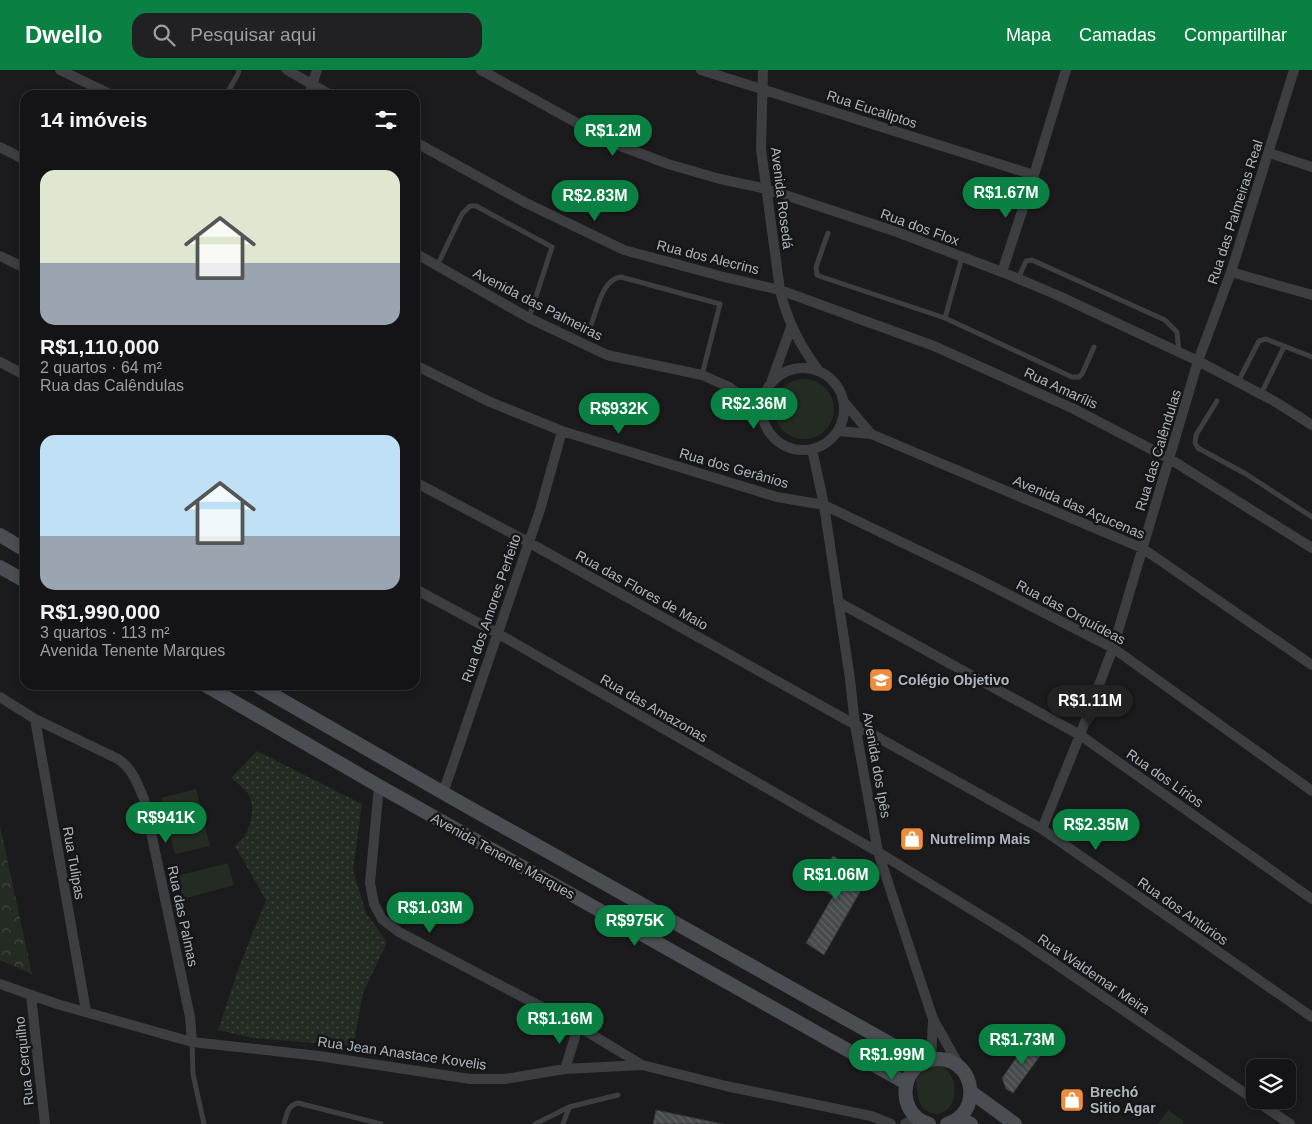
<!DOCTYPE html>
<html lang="pt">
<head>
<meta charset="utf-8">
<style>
  body { margin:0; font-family:Arial,sans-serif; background:#212123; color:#f1f3f6; height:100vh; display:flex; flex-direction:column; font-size:19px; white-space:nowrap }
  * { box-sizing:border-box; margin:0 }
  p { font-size:16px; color:#9d9ea1 }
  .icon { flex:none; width:28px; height:28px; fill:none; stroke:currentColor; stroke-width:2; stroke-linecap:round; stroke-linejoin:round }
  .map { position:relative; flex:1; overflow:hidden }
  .drawer { position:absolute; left:20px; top:20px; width:400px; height:600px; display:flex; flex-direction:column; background:#141416; border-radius:15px; box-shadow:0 2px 8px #0003,0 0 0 1px #333335 }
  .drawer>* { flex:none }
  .controls { position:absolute; left:1246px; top:989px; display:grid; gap:10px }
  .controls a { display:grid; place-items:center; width:50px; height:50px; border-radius:10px; background:#141416; box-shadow:0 2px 8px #0003,0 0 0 1px #333335; font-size:25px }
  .price { position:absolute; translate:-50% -42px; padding:0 11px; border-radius:18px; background:#0b8043; color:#fff; font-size:16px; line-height:32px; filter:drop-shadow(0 1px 2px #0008) }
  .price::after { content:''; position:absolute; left:50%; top:30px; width:15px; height:11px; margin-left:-8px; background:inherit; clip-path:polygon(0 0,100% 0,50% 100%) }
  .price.on { background:#222; color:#fff }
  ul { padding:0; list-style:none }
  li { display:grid; align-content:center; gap:10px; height:265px; padding:0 20px }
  li span { display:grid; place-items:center; height:155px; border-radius:15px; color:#555 }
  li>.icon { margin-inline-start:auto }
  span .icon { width:90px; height:90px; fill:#fffc; stroke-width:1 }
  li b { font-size:21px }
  h2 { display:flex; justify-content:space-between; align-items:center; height:60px; padding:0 20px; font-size:21px }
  header { display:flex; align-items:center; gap:30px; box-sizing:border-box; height:70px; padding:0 25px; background:#0b8043; color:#fff }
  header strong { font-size:24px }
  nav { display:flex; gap:28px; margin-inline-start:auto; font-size:18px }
  .search { width:350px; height:45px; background:#212123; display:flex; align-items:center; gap:12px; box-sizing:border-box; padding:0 18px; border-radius:15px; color:#9d9ea1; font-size:19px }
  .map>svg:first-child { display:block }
  .grass { fill:#232b22 }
  .forest { fill:url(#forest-crowns) }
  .park { fill:url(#park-dots) }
  .building { fill:url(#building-back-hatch); stroke:#353639 }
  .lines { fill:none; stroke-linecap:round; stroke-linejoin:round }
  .service { stroke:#3c3e42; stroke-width:5 }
  .minor { stroke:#3c3e42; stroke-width:10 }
  .secondary { stroke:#4a4e52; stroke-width:14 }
  .labels { text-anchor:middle; stroke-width:5; stroke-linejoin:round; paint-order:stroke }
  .street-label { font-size:14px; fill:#adb6bc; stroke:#161618 }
  .poi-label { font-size:14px; font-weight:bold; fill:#adb6bc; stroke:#161618; text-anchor:start }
</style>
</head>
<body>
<header>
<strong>Dwello</strong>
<div class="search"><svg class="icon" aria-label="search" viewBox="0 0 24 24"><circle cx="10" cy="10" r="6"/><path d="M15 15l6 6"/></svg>Pesquisar aqui</div>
<nav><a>Mapa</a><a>Camadas</a><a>Compartilhar</a></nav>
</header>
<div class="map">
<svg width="1312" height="1054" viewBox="0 0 1312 1054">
  <defs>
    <pattern id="forest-crowns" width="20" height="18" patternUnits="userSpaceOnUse" patternTransform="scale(1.25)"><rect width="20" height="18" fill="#232b22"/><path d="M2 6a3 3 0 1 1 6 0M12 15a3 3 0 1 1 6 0" fill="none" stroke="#404840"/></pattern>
    <pattern id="park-dots" width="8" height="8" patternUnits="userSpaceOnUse" patternTransform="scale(1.25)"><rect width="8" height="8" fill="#232b22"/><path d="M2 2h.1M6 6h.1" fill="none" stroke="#404840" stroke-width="1.8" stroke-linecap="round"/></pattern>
    <pattern id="building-back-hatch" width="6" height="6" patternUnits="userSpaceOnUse" patternTransform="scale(1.25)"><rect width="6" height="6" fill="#474a4d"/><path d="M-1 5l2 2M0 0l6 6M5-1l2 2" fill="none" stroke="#5f6265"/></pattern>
  </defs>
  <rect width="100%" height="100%" fill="#1b1b1d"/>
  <path class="grass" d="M774 339a30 30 0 1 1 60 0a30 30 0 1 1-60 0Z
    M196,719l14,57 -35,8 -14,-56z
    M228,793l6,22 -51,14 -6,-23z
    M934,995c17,-1 24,22 19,36 -6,16 -25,17 -33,2 -3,-7 -3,-16 -4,-24l9,-10z
    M1168,1040l17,12 -2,2h-25z"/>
  <path class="forest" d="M0,756l32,148 -32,-14z"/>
  <path class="park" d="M257,681l105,53 -9,67 13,42 21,29 -24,51 -10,53 -100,-8 -35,-8 20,-60 28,-70 -31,-54c10,-10 13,-13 16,-27 4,-23 -3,-27 -20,-41z"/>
  <path class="building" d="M833,786l36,20 -45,79 -18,-12 27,-47 -19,-11z
    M1028,971l17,8 -32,44 -7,-4 -4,-11z
    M656,1040l67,14h-70z"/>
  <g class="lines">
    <path class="service" d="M226,25l12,-21 1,-4
      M828,163l-12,34 1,8 5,2 123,41 127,59h7l3,-3 12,-27
      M437,196l25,-52 8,-8h6l76,41 -23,71
      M1018,209l8,-18 6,-1 133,60 12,12 2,20
      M945,248l17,-61
      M591,255c6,-15 11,-46 30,-48l99,27 -18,71
      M1238,312l21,-41 7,-2 46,18
      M1261,324l23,-47
      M1217,331l-21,34 -1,8 3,5 48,26 66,43
      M192,972l1,32 11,50
      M284,1054c3,-10 3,-18 14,-21l83,21
      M535,1054l34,-17 49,-12
      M563,1054l6,-16"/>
    <path class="minor" d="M60,0l52,25
      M287,0l44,25
      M481,0l134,74 53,20 52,15 47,10 130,43 105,40 55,23 141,66 76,40 38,24
      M701,0l333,105
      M763,0l-2,79 19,141c7,31 20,56 39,81
      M309,25l8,-25
      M415,72l111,61 98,47 100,27 56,13 154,56 140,63 96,50 142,89
      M0,77l25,13
      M1269,83l43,14
      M415,183l114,65 78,37 95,20 27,12 33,26
      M0,186l25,12
      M1002,202l32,-97 32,-105
      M1231,202l81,23
      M0,292l25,13
      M415,295l75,37 72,29 215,66 47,8 152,73 137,70 199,143
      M762 339a41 41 0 1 1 82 0a41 41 0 1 1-82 0Z
      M772,310l19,-53
      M844,332l27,32
      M838,361l33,3 271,114 170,117
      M812,379l12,56 26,174 5,46 23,127 55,167 27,48
      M415,412l113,60 514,287 270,188
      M415,519l82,44 381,219 138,85 274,187
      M838,532l242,133 232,164
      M0,627l35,22 83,40c15,10 19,24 26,40l46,218 2,25
      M35,649l51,292
      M379,716l-9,97 4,21 8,15 17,13 177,93 66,40
      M443,723l97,-283 22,-79
      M1042,759l38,-94 33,-87 85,-287 33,-89 63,-202
      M0,914l57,20 135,38 127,14 151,23h35l60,-10 77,-4 84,21 145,30 20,8
      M31,925l14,129
      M931,990l2,-40
      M565,999l10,-32 1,-12
      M905,1054l11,-7"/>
    <path class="secondary" d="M0,465l25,15
      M0,497l25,14
      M205,615l174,101 527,297
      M256,615l198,114 469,263
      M971,1022l44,32
      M959,1048l12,6
      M929,1054c-37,-11 -28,-67 11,-65 36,2 42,55 7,65"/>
  </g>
  <defs>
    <symbol id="school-square" viewBox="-11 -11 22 22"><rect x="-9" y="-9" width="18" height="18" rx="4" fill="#f28c3d" stroke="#161618"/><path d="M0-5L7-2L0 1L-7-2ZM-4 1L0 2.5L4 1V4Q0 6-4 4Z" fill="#fff"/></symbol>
    <symbol id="shop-square" viewBox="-11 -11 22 22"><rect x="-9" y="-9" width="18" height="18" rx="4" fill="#f28c3d" stroke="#161618"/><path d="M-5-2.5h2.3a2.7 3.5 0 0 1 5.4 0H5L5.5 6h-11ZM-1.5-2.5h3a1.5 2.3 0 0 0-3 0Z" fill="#fff"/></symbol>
  </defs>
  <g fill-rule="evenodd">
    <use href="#school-square" x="867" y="596" width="28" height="28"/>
    <use href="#shop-square" x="898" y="755" width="28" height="28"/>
    <use href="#shop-square" x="1058" y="1016" width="28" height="28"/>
  </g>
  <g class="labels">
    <g class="street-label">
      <text transform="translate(872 39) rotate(18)" y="5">Rua Eucaliptos</text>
      <text transform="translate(782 128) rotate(83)" y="5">Avenida Rosedá</text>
      <text transform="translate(1235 142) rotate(-72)" y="5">Rua das Palmeiras Real</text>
      <text transform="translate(920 157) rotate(20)" y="5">Rua dos Flox</text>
      <text transform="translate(708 187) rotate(14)" y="5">Rua dos Alecrins</text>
      <text transform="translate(538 234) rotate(27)" y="5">Avenida das Palmeiras</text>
      <text transform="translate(1061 318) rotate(25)" y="5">Rua Amarílis</text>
      <text transform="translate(1158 380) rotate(-73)" y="5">Rua das Calêndulas</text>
      <text transform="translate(734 398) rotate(16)" y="5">Rua dos Gerânios</text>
      <text transform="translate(1079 437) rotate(23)" y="5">Avenida das Açucenas</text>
      <text transform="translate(642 520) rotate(29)" y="5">Rua das Flores de Maio</text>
      <text transform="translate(491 538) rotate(-71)" y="5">Rua dos Amores Perfeito</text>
      <text transform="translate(1071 542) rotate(28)" y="5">Rua das Orquídeas</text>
      <text transform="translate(654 638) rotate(30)" y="5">Rua das Amazonas</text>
      <text transform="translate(877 695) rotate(80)" y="5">Avenida dos Ipês</text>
      <text transform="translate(1165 708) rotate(35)" y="5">Rua dos Lírios</text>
      <text transform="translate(503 786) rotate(29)" y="5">Avenida Tenente Marques</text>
      <text transform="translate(74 793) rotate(80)" y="5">Rua Tulipas</text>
      <text transform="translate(1183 841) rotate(35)" y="5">Rua dos Antúrios</text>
      <text transform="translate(183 846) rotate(78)" y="5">Rua das Palmas</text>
      <text transform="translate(1094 904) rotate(34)" y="5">Rua Waldemar Meira</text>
      <text transform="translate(402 983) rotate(8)" y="5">Rua Jean Anastace Kovelis</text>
      <text transform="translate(24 991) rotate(-96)" y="5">Rua Cerquilho</text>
    </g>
    <g class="poi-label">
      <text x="898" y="615">Colégio Objetivo</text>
      <text x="930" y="774">Nutrelimp Mais</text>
      <text x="1090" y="1027">Brechó<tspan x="1090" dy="16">Sitio Agar</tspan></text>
    </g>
  </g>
</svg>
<div class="controls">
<a><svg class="icon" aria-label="layers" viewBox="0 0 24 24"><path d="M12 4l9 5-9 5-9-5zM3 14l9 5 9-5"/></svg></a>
</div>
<b class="price" style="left:613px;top:87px">R$1.2M</b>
<b class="price" style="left:1006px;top:149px">R$1.67M</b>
<b class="price" style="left:595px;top:152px">R$2.83M</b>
<b class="price" style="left:754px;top:360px">R$2.36M</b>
<b class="price" style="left:619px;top:365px">R$932K</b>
<b class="price on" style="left:1090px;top:657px">R$1.11M</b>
<b class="price" style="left:166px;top:774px">R$941K</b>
<b class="price" style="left:1096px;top:781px">R$2.35M</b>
<b class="price" style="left:836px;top:831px">R$1.06M</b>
<b class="price" style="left:430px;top:864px">R$1.03M</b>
<b class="price" style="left:635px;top:877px">R$975K</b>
<b class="price" style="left:560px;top:975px">R$1.16M</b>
<b class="price" style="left:1022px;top:996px">R$1.73M</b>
<b class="price" style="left:892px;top:1011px">R$1.99M</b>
<section class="drawer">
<h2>14 imóveis<svg class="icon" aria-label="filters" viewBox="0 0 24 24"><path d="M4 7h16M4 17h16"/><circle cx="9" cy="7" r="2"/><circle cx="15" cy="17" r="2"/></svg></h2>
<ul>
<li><span style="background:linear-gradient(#dfe7d0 60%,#9aa5b1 0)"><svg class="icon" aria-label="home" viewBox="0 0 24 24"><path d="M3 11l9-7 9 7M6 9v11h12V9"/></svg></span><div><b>R$1,110,000</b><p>2 quartos · 64 m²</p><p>Rua das Calêndulas</p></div></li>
<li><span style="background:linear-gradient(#bfe0f5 65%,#9aa5b1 0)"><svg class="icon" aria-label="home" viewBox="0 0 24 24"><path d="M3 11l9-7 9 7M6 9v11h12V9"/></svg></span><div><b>R$1,990,000</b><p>3 quartos · 113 m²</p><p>Avenida Tenente Marques</p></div></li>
</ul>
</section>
</div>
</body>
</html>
